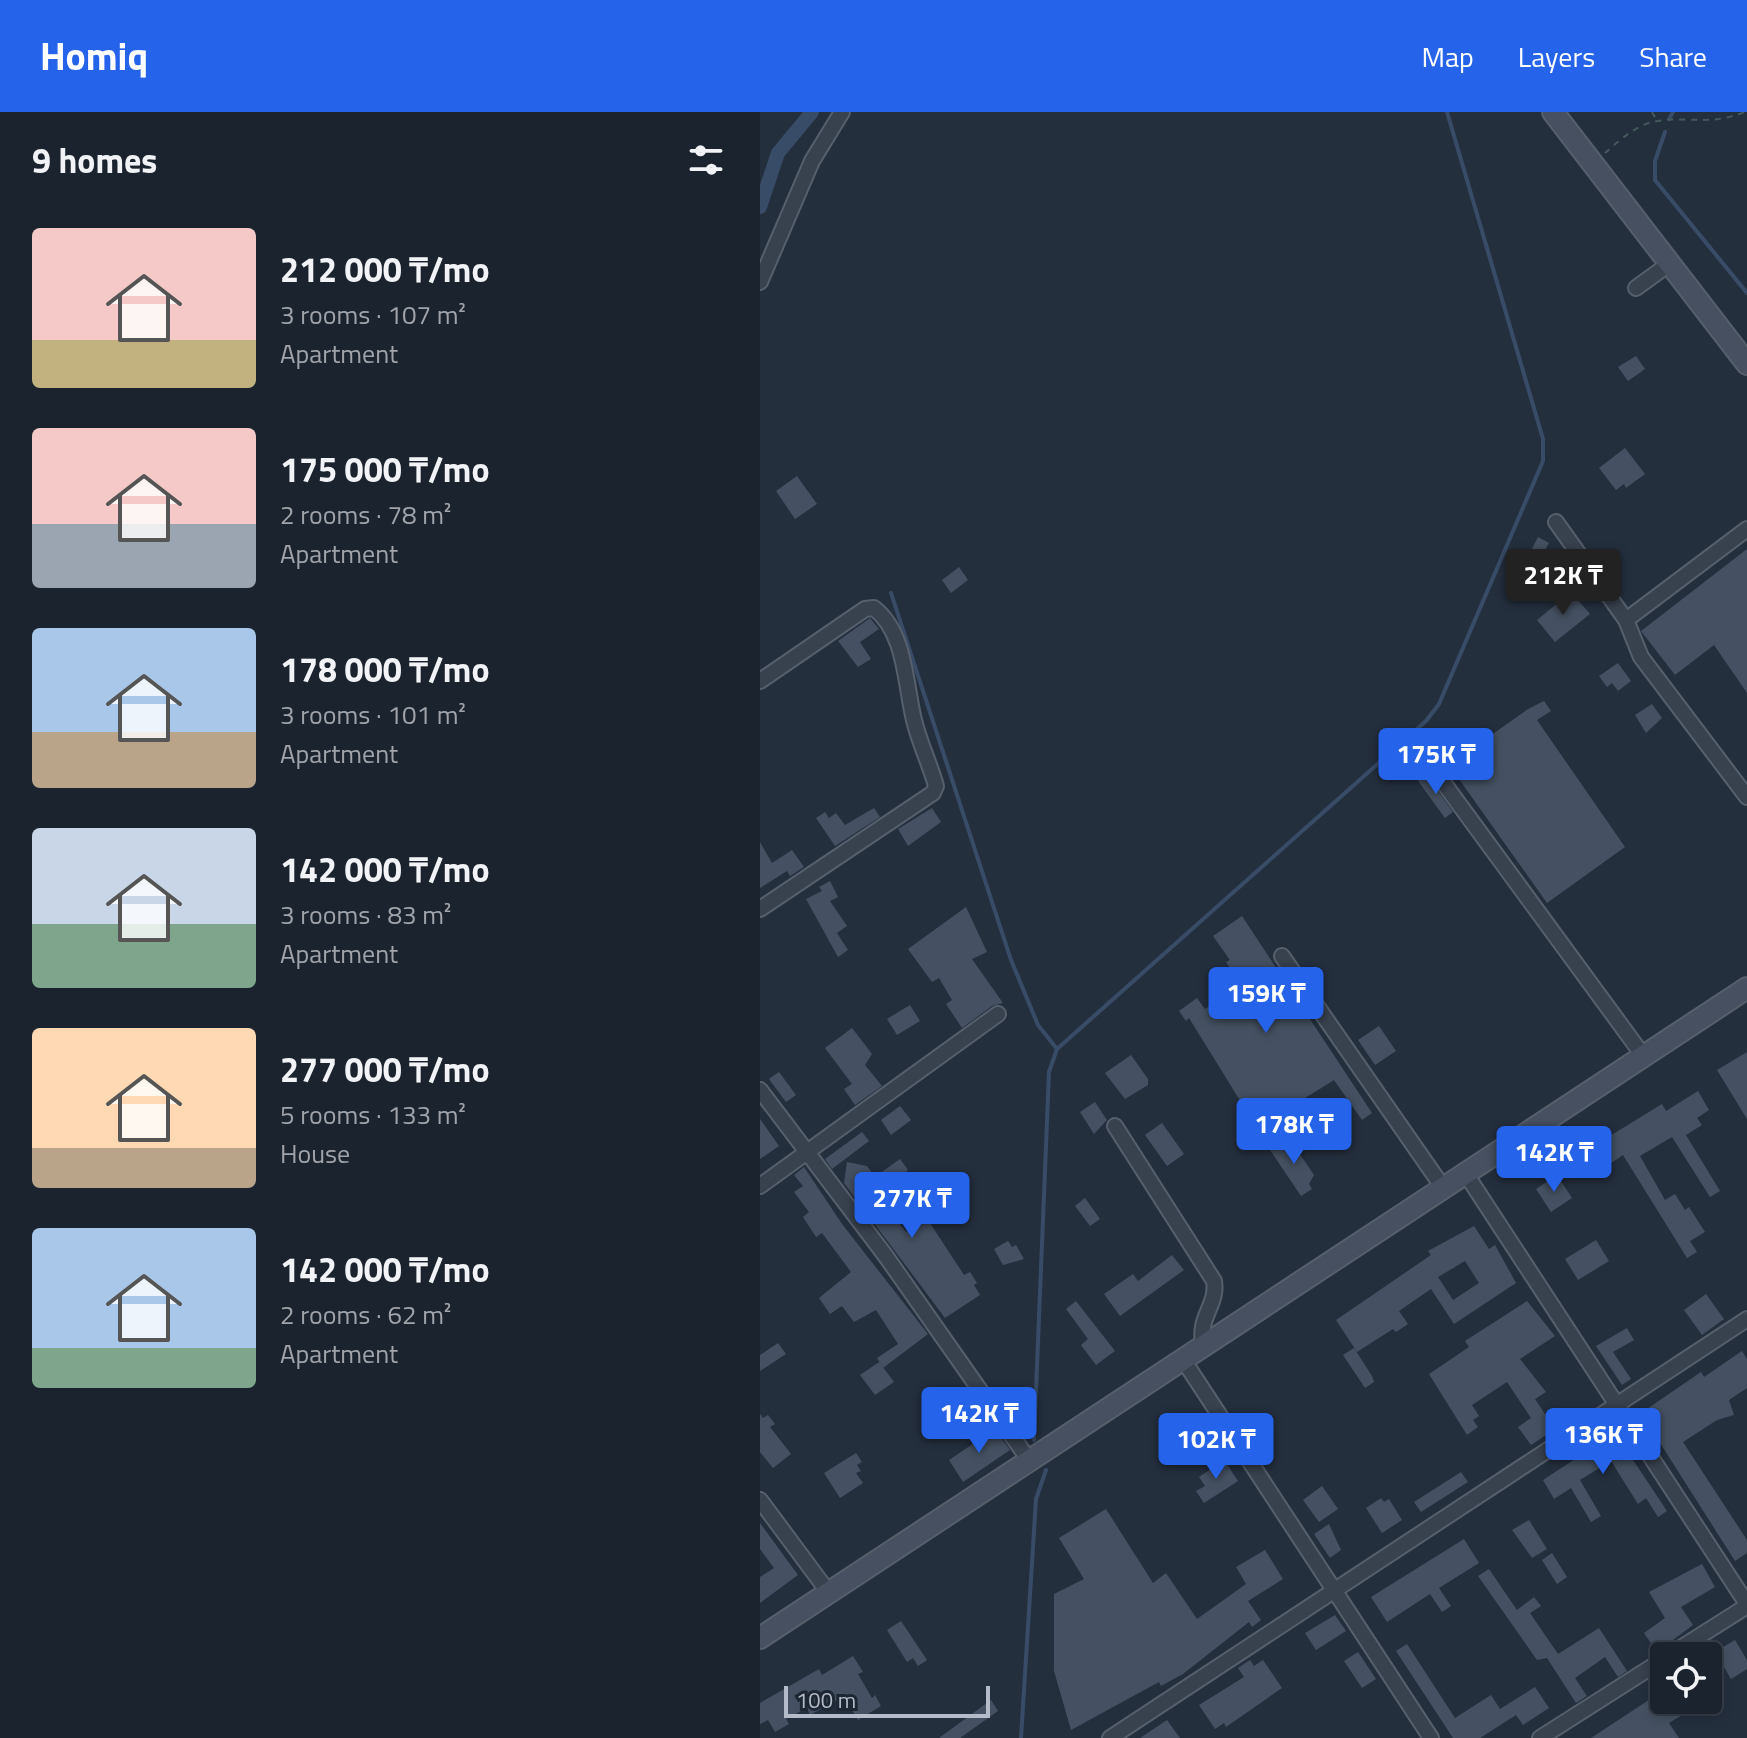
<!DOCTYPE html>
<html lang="en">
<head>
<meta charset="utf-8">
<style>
  body { margin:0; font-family:"Titillium Web",sans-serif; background:#242b36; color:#f1f3f6; height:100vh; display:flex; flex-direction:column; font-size:30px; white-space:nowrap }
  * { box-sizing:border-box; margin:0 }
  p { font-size:26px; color:#a0a4aa }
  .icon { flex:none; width:44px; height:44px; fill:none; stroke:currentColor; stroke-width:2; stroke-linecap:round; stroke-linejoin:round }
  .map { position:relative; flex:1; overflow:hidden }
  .sheet { display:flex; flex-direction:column; background:#1b232e; width:760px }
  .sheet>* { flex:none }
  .tools { position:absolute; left:890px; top:1530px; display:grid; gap:16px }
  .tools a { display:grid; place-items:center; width:72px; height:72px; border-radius:8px; background:#1b232e; box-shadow:0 4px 12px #0003,0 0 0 2px #39404a; font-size:40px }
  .scale { position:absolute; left:24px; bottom:20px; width:206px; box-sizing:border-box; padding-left:8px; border:4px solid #b4bcc9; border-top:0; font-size:22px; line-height:28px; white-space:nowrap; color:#b4bcc9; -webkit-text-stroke:6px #1d2633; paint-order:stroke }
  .price { position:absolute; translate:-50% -68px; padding:0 18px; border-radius:8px; background:#2563eb; color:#fff; font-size:26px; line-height:52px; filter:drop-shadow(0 2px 4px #0008) }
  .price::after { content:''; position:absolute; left:50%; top:48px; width:24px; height:18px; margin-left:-12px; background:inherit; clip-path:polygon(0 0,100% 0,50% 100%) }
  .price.current { background:#222; color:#fff }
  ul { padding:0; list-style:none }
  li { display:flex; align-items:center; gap:24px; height:200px; padding:0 32px }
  li span { display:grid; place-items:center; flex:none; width:224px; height:160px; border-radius:8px; color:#555 }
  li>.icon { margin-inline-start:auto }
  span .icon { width:96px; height:96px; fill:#fffc; stroke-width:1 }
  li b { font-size:34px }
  h2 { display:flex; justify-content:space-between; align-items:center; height:96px; padding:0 32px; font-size:34px }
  header { display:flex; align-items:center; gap:48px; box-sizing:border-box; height:112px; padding:0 40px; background:#2563eb; color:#fff }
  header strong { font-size:38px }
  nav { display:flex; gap:44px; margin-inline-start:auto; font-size:28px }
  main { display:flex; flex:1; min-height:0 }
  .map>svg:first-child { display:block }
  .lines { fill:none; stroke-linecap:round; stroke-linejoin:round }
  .stream { stroke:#394c67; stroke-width:4 }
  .canal { stroke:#394c67; stroke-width:14 }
  .building { fill:#455162; fill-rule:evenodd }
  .minor-casing { stroke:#565f6c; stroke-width:18 }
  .secondary-casing { stroke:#565f6c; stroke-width:24 }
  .path { stroke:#44595c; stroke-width:2; stroke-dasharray:6 6; stroke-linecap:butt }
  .minor { stroke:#38414e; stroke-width:14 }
  .secondary { stroke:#465061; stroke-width:20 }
</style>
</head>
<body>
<header>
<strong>Homiq</strong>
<nav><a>Map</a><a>Layers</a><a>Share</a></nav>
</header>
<main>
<section class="sheet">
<h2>9 homes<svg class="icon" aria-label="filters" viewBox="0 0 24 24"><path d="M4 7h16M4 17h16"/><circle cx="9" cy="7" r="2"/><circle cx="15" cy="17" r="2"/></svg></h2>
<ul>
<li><span style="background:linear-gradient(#f6c9c9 70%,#c2b280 0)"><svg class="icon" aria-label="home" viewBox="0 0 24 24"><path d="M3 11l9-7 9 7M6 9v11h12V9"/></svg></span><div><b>212 000 ₸/mo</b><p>3 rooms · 107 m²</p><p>Apartment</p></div></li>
<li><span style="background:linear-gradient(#f6c9c9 60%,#9aa5b1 0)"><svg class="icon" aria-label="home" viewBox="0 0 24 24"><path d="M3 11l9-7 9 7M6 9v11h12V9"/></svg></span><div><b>175 000 ₸/mo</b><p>2 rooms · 78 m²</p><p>Apartment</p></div></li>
<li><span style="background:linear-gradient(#a9c7e8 65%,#b9a48a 0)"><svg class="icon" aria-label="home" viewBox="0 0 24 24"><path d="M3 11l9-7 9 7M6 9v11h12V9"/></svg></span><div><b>178 000 ₸/mo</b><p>3 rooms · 101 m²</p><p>Apartment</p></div></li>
<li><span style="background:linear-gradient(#c9d6e8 60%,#7fa58c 0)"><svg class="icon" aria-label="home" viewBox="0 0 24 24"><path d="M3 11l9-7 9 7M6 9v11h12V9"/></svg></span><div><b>142 000 ₸/mo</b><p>3 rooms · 83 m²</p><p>Apartment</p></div></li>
<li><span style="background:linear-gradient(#ffd9b3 75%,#b9a48a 0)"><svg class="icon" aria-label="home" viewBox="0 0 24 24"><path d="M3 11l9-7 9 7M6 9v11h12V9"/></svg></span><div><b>277 000 ₸/mo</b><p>5 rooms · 133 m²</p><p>House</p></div></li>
<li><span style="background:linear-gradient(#a9c7e8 75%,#7fa58c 0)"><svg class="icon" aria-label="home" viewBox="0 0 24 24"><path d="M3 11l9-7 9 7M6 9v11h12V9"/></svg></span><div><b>142 000 ₸/mo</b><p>2 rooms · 62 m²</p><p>Apartment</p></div></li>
</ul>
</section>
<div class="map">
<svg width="987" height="1626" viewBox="0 0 987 1626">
  <rect width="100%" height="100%" fill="#242f3e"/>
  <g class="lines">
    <path class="stream" d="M909,7l4,-7
      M905,20l-10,29v19l92,113
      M131,481l120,367 27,65 19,24
      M274,1328l15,-368 8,-23 369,-328 13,-17 104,-243v-22l-96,-327
      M261,1626l15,-239 10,-29"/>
    <path class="canal" d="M0,95l18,-54 34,-41"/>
  </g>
  <path class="building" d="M876,244l9,13 -17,12 -10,-14z
    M865,336l20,26 -19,14 -2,-4 -8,6 -17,-22z
    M37,364l20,28 -22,15 -19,-28z
    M778,425l11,6 -22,41 -10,-6z
    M987,437v144l-33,-48 -39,30 -34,-44z
    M199,455l9,13 -17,13 -9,-13z
    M811,480l19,22 -35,28 -18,-22z
    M110,506l9,11 -19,13 11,17 -13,8 -20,-26z
    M858,551l13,18 -13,10 -6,-8 -5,4 -8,-11z
    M784,589l7,10 -14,9 88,127 -78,56 -98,-138 79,-56z
    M892,592l10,14 -16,15 -11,-18z
    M666,663l27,37 -8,6 -27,-37z
    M114,696l6,9 -45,29 -19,-28 9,-6 4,6 7,-5 9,12z
    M172,696l9,14 -33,24 -10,-17z
    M0,730l12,21 20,-13 12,17 -14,9 -3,-5 -27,17z
    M70,769l8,16 -8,4 17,25 -10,7 11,17 -10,7 -32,-58 16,-8 -3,-4z
    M206,795l21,45 -15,7 31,44 -11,3 -30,22 -16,-24 6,-4 -13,-22 -7,4 -24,-33z
    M482,804l130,197 -10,7 -28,-40 -77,48 -68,-110 -3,3 -7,-10 18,-13 8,11 36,-24 -15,-23 4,-2 -17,-24z
    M150,893l10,16 -23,14 -10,-16z
    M619,914l17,25 -21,14 -17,-25z
    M92,916l20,26 -7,11 17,21 -27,19 -11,-16 8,-5 -27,-36z
    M987,940v67l-30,-49z
    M371,943l17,24v6l-23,14 -20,-26z
    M19,960l17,23 -10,7 -17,-23z
    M938,979l11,19 -12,8 5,7 -16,10 34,56 -10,6 -38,-60 -32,19 25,44 10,-6 10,16 4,-3 16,25 -15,9 7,11 -10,6 -64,-103 -22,15 -14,-20 75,-46 4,7z
    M335,990l12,18 -13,14 -14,-22z
    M140,994l11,14 -20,15 -10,-15z
    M0,1007l19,27 -19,13z
    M402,1011l22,31 -17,12 -22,-31z
    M102,1020l7,9 -37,28 -7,-10z
    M529,1026l25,37 -5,9 3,5 -11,7 -31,-46z
    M140,1047l8,11 -22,18 11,15 -8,6 17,23 20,-15 38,58 6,-3 7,11 -3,2 6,10 -35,23 -101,-135 3,-21 20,4 8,11z
    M44,1055l38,57 86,110 -45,34 -6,-10 21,-14 -22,-34 -22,12 -12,-16 -12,8 -11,-16 32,-26 -29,-39 -6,4 -13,-20 6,-5 -15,-20 9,-6 -9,-11z
    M797,1063l15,23 -21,14 -15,-23z
    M325,1086l15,21 -10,7 -15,-20z
    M714,1114l15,23 6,-4 21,38 -62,41 -23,-35 -32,22 9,13 -12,8 -3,-3 -36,23 -21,-32 95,-65 -3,-4zM705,1149l14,22 -26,17 -15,-23z
    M836,1128l13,21 -31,19 -13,-21z
    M248,1129l4,6 4,-2 8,14 -21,6 -9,-16z
    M412,1143l12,15 -64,46 -16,-22 29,-20 5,7z
    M946,1182l18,25 -22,16 -18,-25z
    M316,1189l39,50 -19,14 -15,-20 7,-6 -22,-30z
    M767,1189l28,35 -35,23 26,33 -11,7 20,30 -24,16 -13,-18 13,-9 -24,-36 -35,23 7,11 -6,4 5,7 -11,8 -38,-61 40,-27 -4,-6z
    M867,1216l7,12 -21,12 18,27 -9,6 -26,-39z
    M18,1231l8,11 -26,17v-16z
    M594,1236l18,28 2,6 -9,6 -22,-33z
    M982,1239l5,8v29l-18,12 5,15 -17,5 -34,22 64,98v13l-12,8 -94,-148 60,-41 3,5z
    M119,1250l15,20 -19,13 -15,-20z
    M0,1302l3,4 5,-3 7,9 -5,3 21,27 -18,14 -13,-16z
    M235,1317l15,21 -47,32 -14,-22z
    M855,1321l52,78 -9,6 -12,-19 -8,6 -27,-43 -31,19 21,36 -10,6 -20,-34 -17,11 -11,-19z
    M96,1341l6,9 -5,3 4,6 -5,2 7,10 -23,15 -16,-25z
    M464,1348l14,21 -34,22 -8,-12 9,-5 -6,-9z
    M701,1360l7,10 -47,30 -7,-10z
    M562,1374l16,23 -19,13 -16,-22z
    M621,1386l3,4 5,-3 13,21 -20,13 -16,-25z
    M346,1397l47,74 13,-10 31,46 49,-35 -10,-17 29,-17 18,29 -35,22 13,19 -9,7 -3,-5 -66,52 -22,12 -2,-4 -88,48 -17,-59v-77l30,-15 -25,-41z
    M769,1408l18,29 -15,9 -20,-28z
    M0,1411l38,52 -38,28v-26l14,-9 -14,-19z
    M569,1412l12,26 -11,8 -16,-24z
    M704,1427l15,24 -40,25 12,18 -9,6 -12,-18 -43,28 -16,-25z
    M792,1441l15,24 -10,7 -15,-24z
    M942,1452l13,23 -34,20 12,18 -36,27 -13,-19 21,-15 -16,-26z
    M729,1457l28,41 17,-13 7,9 -11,7 28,41 41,-26 28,43 -9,6 -13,-20 -30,21 12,18 -11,7 -29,-45 -10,2 -59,-84z
    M575,1503l11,16 -30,19 -11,-17z
    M141,1509l26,39 -9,6 -5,-8 -6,4 -20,-32z
    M975,1528l12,20v9l-16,10 -16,-27z
    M647,1532l48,74 36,-23 9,14 35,-22 14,21 -26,17 -7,-10 -36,23h-27l-57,-87z
    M598,1540l18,27 -14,9 -18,-27z
    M93,1544l10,16 -5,2 14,24 3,-3 6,11 -23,14 -14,-23 -34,18 -3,-7 -21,11 3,5 -14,8 -7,-12 -8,4v-21l59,-34 3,6z
    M490,1548l4,6 9,-6 19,28 -56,39 -2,-4 -9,6 -16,-24 45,-28 -6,-9z
    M904,1578v10h18l7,11 -20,12 10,15h-88z
    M231,1588l7,11 -38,27h-21z
    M407,1608l13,18h-40z"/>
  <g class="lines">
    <defs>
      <path id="minor" d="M0,170l52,-121 30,-49
        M876,176l33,-24
        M796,410l70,98 15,37 106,140
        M866,508l121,-91
        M0,569l105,-72 9,-1c32,25 31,76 40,112 5,22 16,44 22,66l-3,7 -173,116
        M666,647l216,295
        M522,844l160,230
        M0,978l125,165 144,205
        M355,1014l99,155c4,24 -16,35 -11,63
        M704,1059l283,433
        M0,1074l238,-172
        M422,1246l249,380
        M0,1388l69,93
        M908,1544l79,-50
        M350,1626l637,-419
        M780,1626l124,-79"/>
      <path id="secondary" d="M793,0l194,252
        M0,1526l987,-650"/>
    </defs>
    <use href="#minor" class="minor-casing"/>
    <use href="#secondary" class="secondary-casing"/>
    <path class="path" d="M892,0l4,7
      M845,41c15,-13 33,-30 53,-32 35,-5 51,5 87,-9"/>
    <use href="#minor" class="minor"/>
    <use href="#secondary" class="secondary"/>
  </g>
</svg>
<div class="tools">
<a><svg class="icon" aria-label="locate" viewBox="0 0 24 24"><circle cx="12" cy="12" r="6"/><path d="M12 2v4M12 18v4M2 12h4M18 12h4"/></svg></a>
</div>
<div class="scale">100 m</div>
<b class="price current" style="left:803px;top:505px">212K ₸</b>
<b class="price" style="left:676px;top:684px">175K ₸</b>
<b class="price" style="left:506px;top:923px">159K ₸</b>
<b class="price" style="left:534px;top:1054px">178K ₸</b>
<b class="price" style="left:794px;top:1082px">142K ₸</b>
<b class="price" style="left:152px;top:1128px">277K ₸</b>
<b class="price" style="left:219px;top:1343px">142K ₸</b>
<b class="price" style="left:843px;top:1364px">136K ₸</b>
<b class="price" style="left:456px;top:1369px">102K ₸</b>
</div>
</main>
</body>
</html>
